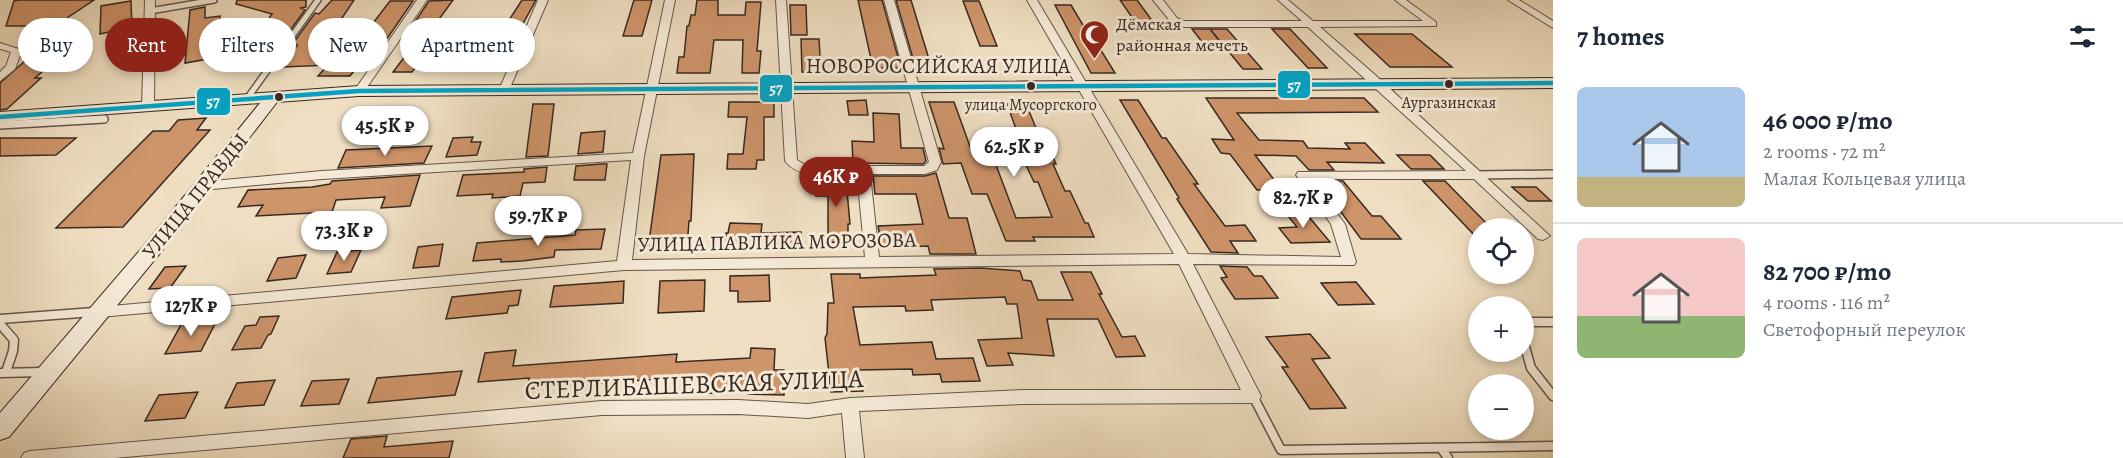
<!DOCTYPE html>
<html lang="en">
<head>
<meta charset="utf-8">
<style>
  body { margin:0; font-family:Alegreya,serif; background:#f6f6f7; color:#1f2937; height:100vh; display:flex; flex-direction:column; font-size:22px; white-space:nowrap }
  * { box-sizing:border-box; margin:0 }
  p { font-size:20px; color:#747a83 }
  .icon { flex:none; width:33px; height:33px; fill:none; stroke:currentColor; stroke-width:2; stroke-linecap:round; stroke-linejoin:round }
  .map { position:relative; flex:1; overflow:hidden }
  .panel { display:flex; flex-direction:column; background:#fff; width:570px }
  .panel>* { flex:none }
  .banner { position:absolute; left:18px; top:18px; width:570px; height:54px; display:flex; gap:12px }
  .controls { position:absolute; left:1468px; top:218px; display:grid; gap:12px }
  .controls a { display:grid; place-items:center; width:66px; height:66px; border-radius:50%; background:#fff; box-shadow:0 3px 9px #0003; font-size:30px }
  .price { position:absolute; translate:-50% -51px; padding:0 14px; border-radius:21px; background:#fff; color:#222; font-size:20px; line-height:39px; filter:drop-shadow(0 2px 3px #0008) }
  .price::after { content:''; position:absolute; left:50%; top:36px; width:18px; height:14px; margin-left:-9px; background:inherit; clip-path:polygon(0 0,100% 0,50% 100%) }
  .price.active { background:#8f2418; color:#fff }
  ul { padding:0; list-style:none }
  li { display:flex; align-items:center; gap:18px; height:150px; padding:0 24px }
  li+li { border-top:2px solid #e0e1e3 }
  li span { display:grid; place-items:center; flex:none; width:168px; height:120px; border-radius:9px; color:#555 }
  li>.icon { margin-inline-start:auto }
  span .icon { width:72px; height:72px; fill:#fffc; stroke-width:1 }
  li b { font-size:26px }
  h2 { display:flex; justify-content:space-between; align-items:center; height:72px; padding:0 24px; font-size:26px }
  .pill { padding:0 21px; border-radius:27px; background:#fff; box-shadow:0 3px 9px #0003; font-size:21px; line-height:54px }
  .pill.active { background:#8f2418; color:#fff }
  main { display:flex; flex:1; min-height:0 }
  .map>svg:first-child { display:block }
  .building { fill:#ce946a; stroke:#372922; stroke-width:1.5; fill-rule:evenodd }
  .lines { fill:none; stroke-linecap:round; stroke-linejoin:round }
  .lane-far2-casing { stroke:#65564a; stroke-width:8 }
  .lane-far1-casing { stroke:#65564a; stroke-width:10 }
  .lane-casing { stroke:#65564a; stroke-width:11 }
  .street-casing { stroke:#65564a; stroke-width:2 }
  .secondary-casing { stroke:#372922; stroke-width:2 }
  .lane-far2 { stroke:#f5ead7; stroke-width:5 }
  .lane-far1 { stroke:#f5ead7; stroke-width:7 }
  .lane { stroke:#f5ead7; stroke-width:8 }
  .street { fill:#f5ead7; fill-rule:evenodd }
  .secondary { fill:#f5ead7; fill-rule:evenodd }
  .bus-1-casing { stroke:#f5ead7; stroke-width:8 }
  .bus-1 { stroke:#03a3c5; stroke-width:4.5 }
  .bus-dot { fill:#372922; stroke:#f5ead7; stroke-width:2 }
  .labels { text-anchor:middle; stroke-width:6; stroke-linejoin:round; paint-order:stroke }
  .far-bus-label { font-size:16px; fill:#372922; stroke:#f5ead7 }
  .far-poi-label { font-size:18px; fill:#372922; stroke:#f5ead7; text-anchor:start }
  .street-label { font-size:21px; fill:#372922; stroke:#f5ead7 }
  .near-street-label { font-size:26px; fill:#372922; stroke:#f5ead7 }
  .line-badge { stroke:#f5ead7; stroke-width:2 }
  .badge-label { font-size:16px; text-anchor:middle; font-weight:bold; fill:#fff }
</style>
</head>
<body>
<main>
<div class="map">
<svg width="1553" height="458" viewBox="0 0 1553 458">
  <rect width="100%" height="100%" fill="#efdec1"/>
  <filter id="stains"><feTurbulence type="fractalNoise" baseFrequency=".00333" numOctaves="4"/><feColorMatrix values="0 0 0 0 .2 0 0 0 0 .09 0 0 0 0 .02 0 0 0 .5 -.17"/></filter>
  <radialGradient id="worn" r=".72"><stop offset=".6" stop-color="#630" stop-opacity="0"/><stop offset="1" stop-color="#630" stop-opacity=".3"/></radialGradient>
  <path class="building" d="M19,0h75l-39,26h-49l8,-25z
    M237,0h69v7l-5,1 4,2 -27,37 -32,3 26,-36 -36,-10z
    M332,0h22l-30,45 33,-1 33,-43h23l-27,39h-7l-29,36h-32l10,-11 -44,2 13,-22 -6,1 24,-33 4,1z
    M453,0l-30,41h-21l27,-40z
    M522,0h14l-22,40h-18z
    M634,0h18l-10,36h-19z
    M697,0h21v15h27l1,-13h15l-4,49h4l-2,22h-17l1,-33h-29l-4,33h-33l2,-16h5l3,-31h2l2,-11h4z
    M858,0h24l19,68h-28z
    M896,0h15l21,69h-16z
    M1120,0h17l19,26h-18z
    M131,1l1,26 -32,7 1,-28z
    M963,1h16l18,45h-17z
    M790,5h16l1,30h-16z
    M1055,5h16l25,42h3l16,26h-24z
    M205,7v11l15,-2 -6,42 -29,5 5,-53z
    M1192,29h18l11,14h-18z
    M1210,29h17l35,40h-19z
    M1272,29h18l37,39h-19z
    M1355,34h57l40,33h-62z
    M801,39h18l2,33h-19z
    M406,55h19l-13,17h-19z
    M57,59l-22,19h6l-34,31 -7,1v-27l25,-22z
    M1206,98h158l14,14 -141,1 22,27 44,1 5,7 42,1 -5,-6h20l19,20 -57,-1 7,8h-25l-13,-14 -41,-1 27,35h-25l-27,-36 -9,-1 -9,-14 22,1z
    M866,100l2,15h-19l-2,-14z
    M1120,100h18l24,38h4l32,46h-4l31,42 20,-1 11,16h-26l8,12 -27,-1 -34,-53 2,-1z
    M729,102h45v15h-10v43h-7l-1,9h-29l1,-15h15l4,-37h-19z
    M929,102h25l18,50 52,-1 -17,-47h19l10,24h4l16,36h-3l12,27h5l15,32h3l6,14h-61l2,4h-29l-19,-47h-15l-11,-31 -18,1 -4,-16 5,1zM996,165h30l8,17h4l14,35 -36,1z
    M533,104h21l-6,52 -22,1z
    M873,113l26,1 2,34h22l3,13 -3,3 -70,-1 -1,-22 22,1z
    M206,118l-9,12h13l-87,97 -67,1 97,-97h16l9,-11z
    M605,131l-2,21 -25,2 3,-21z
    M473,137l-2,5h10l-4,13 -31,2 7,-19z
    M0,138h76l-20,17 -56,1z
    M432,146l-8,17 -86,5 8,-18z
    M694,154l-3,67h-2l-2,27 -39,1 13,-94z
    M1397,155h33l14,14h-33z
    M602,164h5l-2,16h-31l2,-14z
    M547,167l-2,15 -22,1 -3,13 -28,2 1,-4 -36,2 6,-21 61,-3v-3z
    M936,173l13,45h18l9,36h-46l-2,-8 -46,2 -4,-22 45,-2 -7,-30h-41l-2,-18h52z
    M420,175l-10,31 -29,2 4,-11 -49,3 -4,12 -76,4 7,-11 -25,2 10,-17 64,-3 18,-3 2,-3z
    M815,180h31l4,44h-2v19l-20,-1v-46h-12z
    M1318,181h25l29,35h9l20,23h-40z
    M1423,181h22l46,47h-12v12z
    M1512,187h24l15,14h-23z
    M1284,211h20l26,31 -39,1 -12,-15 18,-1z
    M730,223l32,1 -1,9 40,-1 1,15 -76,-2v-12h2z
    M605,229l-4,20 -46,1 -1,7 -32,4 -21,1v-3l-28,2 4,-18 98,-8 1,-5z
    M443,244l-4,22 -26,2 5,-21z
    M361,250l-10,22 -24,2 10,-22z
    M306,255l-10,23 -29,3 11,-23z
    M186,266l-16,22 -21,1 16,-22z
    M1220,266l27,1 7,9h8l16,22 -43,1 -14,-21 6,-1z
    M980,268l40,3 3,9 8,1 7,19h35l-12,-28h30l11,22h-3l23,43 13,-1 10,20 -29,1 -18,-38h-51l7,37 -46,-3 5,12 -26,1 -9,-26 44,-2 -5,-34h-10l-2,-7 -74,3 2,10 -27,1 -1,-5 -52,1 7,38 72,-3 4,17 37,-1 7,23 -38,1 -2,-8 -27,1 -1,-6 -53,1 4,21 -32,1 -6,-54 2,-4 1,-31h6l-3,-29h29v4l76,-3 -2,-6z
    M769,275l1,26 -32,1v-11h-8v-15z
    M705,280l-1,31 -46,2 2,-32z
    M624,281l-1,22 -73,4 4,-21z
    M1356,282l18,22 -36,1 -17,-22z
    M521,290l-3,15 -9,1 -2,7 -61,6 6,-22z
    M279,316l-8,18 -3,1 -7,13 -29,2 13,-24 11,-1 4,-8z
    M217,320l-16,31 -36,3 17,-31z
    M1310,334l20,24 -18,1 34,49 -36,1 -28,-42h6l-22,-30z
    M751,348l24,1 -1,21h10v25l-36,-1v-3l-51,3v-18l-170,13 2,-11 -51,4 7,-29 31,-3 -3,16 164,-12 -1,8 74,-4z
    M462,371l-7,24 -87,8 9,-25z
    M349,379l-10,25 -38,2 11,-25z
    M275,380l-11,25 -39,3 12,-25z
    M198,392l-13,26 -40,3 14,-26z
    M387,436l-3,11 69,-6 -4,17h-106l8,-19z"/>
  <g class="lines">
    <defs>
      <path id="lane-far2" d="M150,11l64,-11
        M246,100l72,-100
        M78,120l26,-1"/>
      <path id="lane-far1" d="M0,125l104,-6
        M1476,175l77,-1"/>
      <path id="lane" d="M0,319l94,-7
        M1524,322h29
        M0,324l14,16 -1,11 -7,21
        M1524,343l7,25 22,28
        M0,373l43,-1
        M1253,396l28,54 272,-4
        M1441,448l7,10"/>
      <path id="street" d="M145,0h10l-1,107 -6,3 -6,-3z
        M417,0h10l-64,93h-8l-1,-2z
        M538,0h10l-39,90 -5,3 -4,-1 -1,-2z
        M665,0h10l-31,156 -12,104 233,-3 -8,-83c-22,0 -57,7 -72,-13l-9,-161h10l11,160 10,6h117l5,-4 -45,-162h10l47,162 -4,8 -12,4h-55l9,83 295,-3 -147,-254h10l151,254 153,3 -10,-33 -35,-49 2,-3 168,-1 -158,-144h-127l-10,-5 -18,-22h10l14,18 6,3h119l-24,-21h10l25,21h110l-28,-21h11l30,22v4l-116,1 53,46 177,163 -7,4 -5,-1 -64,-60h-163l34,45 11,38 -2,3 -161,-1 68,132 -2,5 -6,2 -231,1 -163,7 5,47h-18l-4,-45 -34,5 -70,-4 -136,1 -488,43h-93l3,-5 6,-2 572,-50 136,-1 70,4 42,-6 172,-8h219l-62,-126 -555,6 -524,47 -5,-1 -3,-4 3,-4 5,-1 517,-46 14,-101 -309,19 -120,11 -6,-4 6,-4 120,-11 311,-18z
        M1508,0h11l34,21v7z
        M0,43l22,7 -7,19 -15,12v-9l6,-6 5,-14 -11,-3z"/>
      <path id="secondary" d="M1553,78v10l-1194,8 -82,6 -116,150 -152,185 -9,3v-27l147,-171 113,-139 -260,19v-10l359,-26z"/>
    </defs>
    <use href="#lane-far2" class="lane-far2-casing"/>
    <use href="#lane-far1" class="lane-far1-casing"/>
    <use href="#lane" class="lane-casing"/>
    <use href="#street" class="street-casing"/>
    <use href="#secondary" class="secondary-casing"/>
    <use href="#lane-far2" class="lane-far2"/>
    <use href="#lane-far1" class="lane-far1"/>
    <use href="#lane" class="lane"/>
    <use href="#street" class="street"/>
    <use href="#secondary" class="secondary"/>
    <defs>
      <path id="bus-1" d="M0,117l359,-26 1194,-8"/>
    </defs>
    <use href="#bus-1" class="bus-1-casing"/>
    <use href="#bus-1" class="bus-1"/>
  </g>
  <defs>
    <symbol id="mosque-pin" viewBox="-11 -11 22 30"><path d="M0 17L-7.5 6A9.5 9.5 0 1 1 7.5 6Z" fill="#8f2418" stroke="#f5ead7"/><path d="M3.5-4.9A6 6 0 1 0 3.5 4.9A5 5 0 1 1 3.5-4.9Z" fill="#fff"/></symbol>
  </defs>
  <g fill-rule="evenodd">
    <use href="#mosque-pin" x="1078" y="18" width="33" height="45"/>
  </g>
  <g class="bus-dot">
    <circle cx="1449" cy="84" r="5"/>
    <circle cx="1031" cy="86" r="5"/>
    <circle cx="279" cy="97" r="5"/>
  </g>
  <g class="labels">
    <g class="far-bus-label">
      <text x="1449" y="108">Аургазинская</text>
      <text x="1031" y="110">улица Мусоргского</text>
    </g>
    <g class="far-poi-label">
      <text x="1116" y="30">Дёмская<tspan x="1116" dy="21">районная мечеть</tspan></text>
    </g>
    <g class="street-label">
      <text x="938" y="73">НОВОРОССИЙСКАЯ УЛИЦА</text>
      <text transform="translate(195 196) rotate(-51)" y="7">УЛИЦА ПРАВДЫ</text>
      <text transform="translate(777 242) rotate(-1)" y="7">УЛИЦА ПАВЛИКА МОРОЗОВА</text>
    </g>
    <g class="near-street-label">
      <text transform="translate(694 384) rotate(-2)" y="9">СТЕРЛИБАШЕВСКАЯ УЛИЦА</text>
    </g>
  </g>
  <g class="line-badge">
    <rect x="1277" y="70" width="34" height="29" rx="6" fill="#03a3c5"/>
    <rect x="759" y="74" width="34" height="29" rx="6" fill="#03a3c5"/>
    <rect x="196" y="87" width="35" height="29" rx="6" fill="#03a3c5"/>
  </g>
  <g class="badge-label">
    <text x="1294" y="91">57</text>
    <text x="776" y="94">57</text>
    <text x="213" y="107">57</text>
  </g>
  <rect width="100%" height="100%" filter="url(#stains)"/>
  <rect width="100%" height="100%" fill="url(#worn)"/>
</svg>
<div class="controls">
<a><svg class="icon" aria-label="locate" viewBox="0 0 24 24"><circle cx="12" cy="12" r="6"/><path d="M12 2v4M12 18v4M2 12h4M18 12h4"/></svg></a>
<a>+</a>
<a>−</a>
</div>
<b class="price" style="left:385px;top:157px">45.5K ₽</b>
<b class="price" style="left:1014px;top:178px">62.5K ₽</b>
<b class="price active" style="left:836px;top:208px">46K ₽</b>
<b class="price" style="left:1303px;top:229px">82.7K ₽</b>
<b class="price" style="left:538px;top:247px">59.7K ₽</b>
<b class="price" style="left:344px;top:262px">73.3K ₽</b>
<b class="price" style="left:191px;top:337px">127K ₽</b>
<div class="banner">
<a class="pill">Buy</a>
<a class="pill active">Rent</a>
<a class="pill">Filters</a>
<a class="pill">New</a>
<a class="pill">Apartment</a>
</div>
</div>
<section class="panel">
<h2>7 homes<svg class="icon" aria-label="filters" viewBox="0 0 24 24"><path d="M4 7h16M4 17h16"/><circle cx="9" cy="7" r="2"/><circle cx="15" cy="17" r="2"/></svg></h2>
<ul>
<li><span style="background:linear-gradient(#a9c7e8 75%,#c2b280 0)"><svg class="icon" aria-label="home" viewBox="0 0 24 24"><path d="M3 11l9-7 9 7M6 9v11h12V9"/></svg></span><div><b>46 000 ₽/mo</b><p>2 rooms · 72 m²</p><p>Малая Кольцевая улица</p></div></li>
<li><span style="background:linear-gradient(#f6c9c9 65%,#8fb573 0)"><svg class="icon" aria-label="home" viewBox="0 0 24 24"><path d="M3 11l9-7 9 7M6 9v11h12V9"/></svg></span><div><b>82 700 ₽/mo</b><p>4 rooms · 116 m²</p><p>Светофорный переулок</p></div></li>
</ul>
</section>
</main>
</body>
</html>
